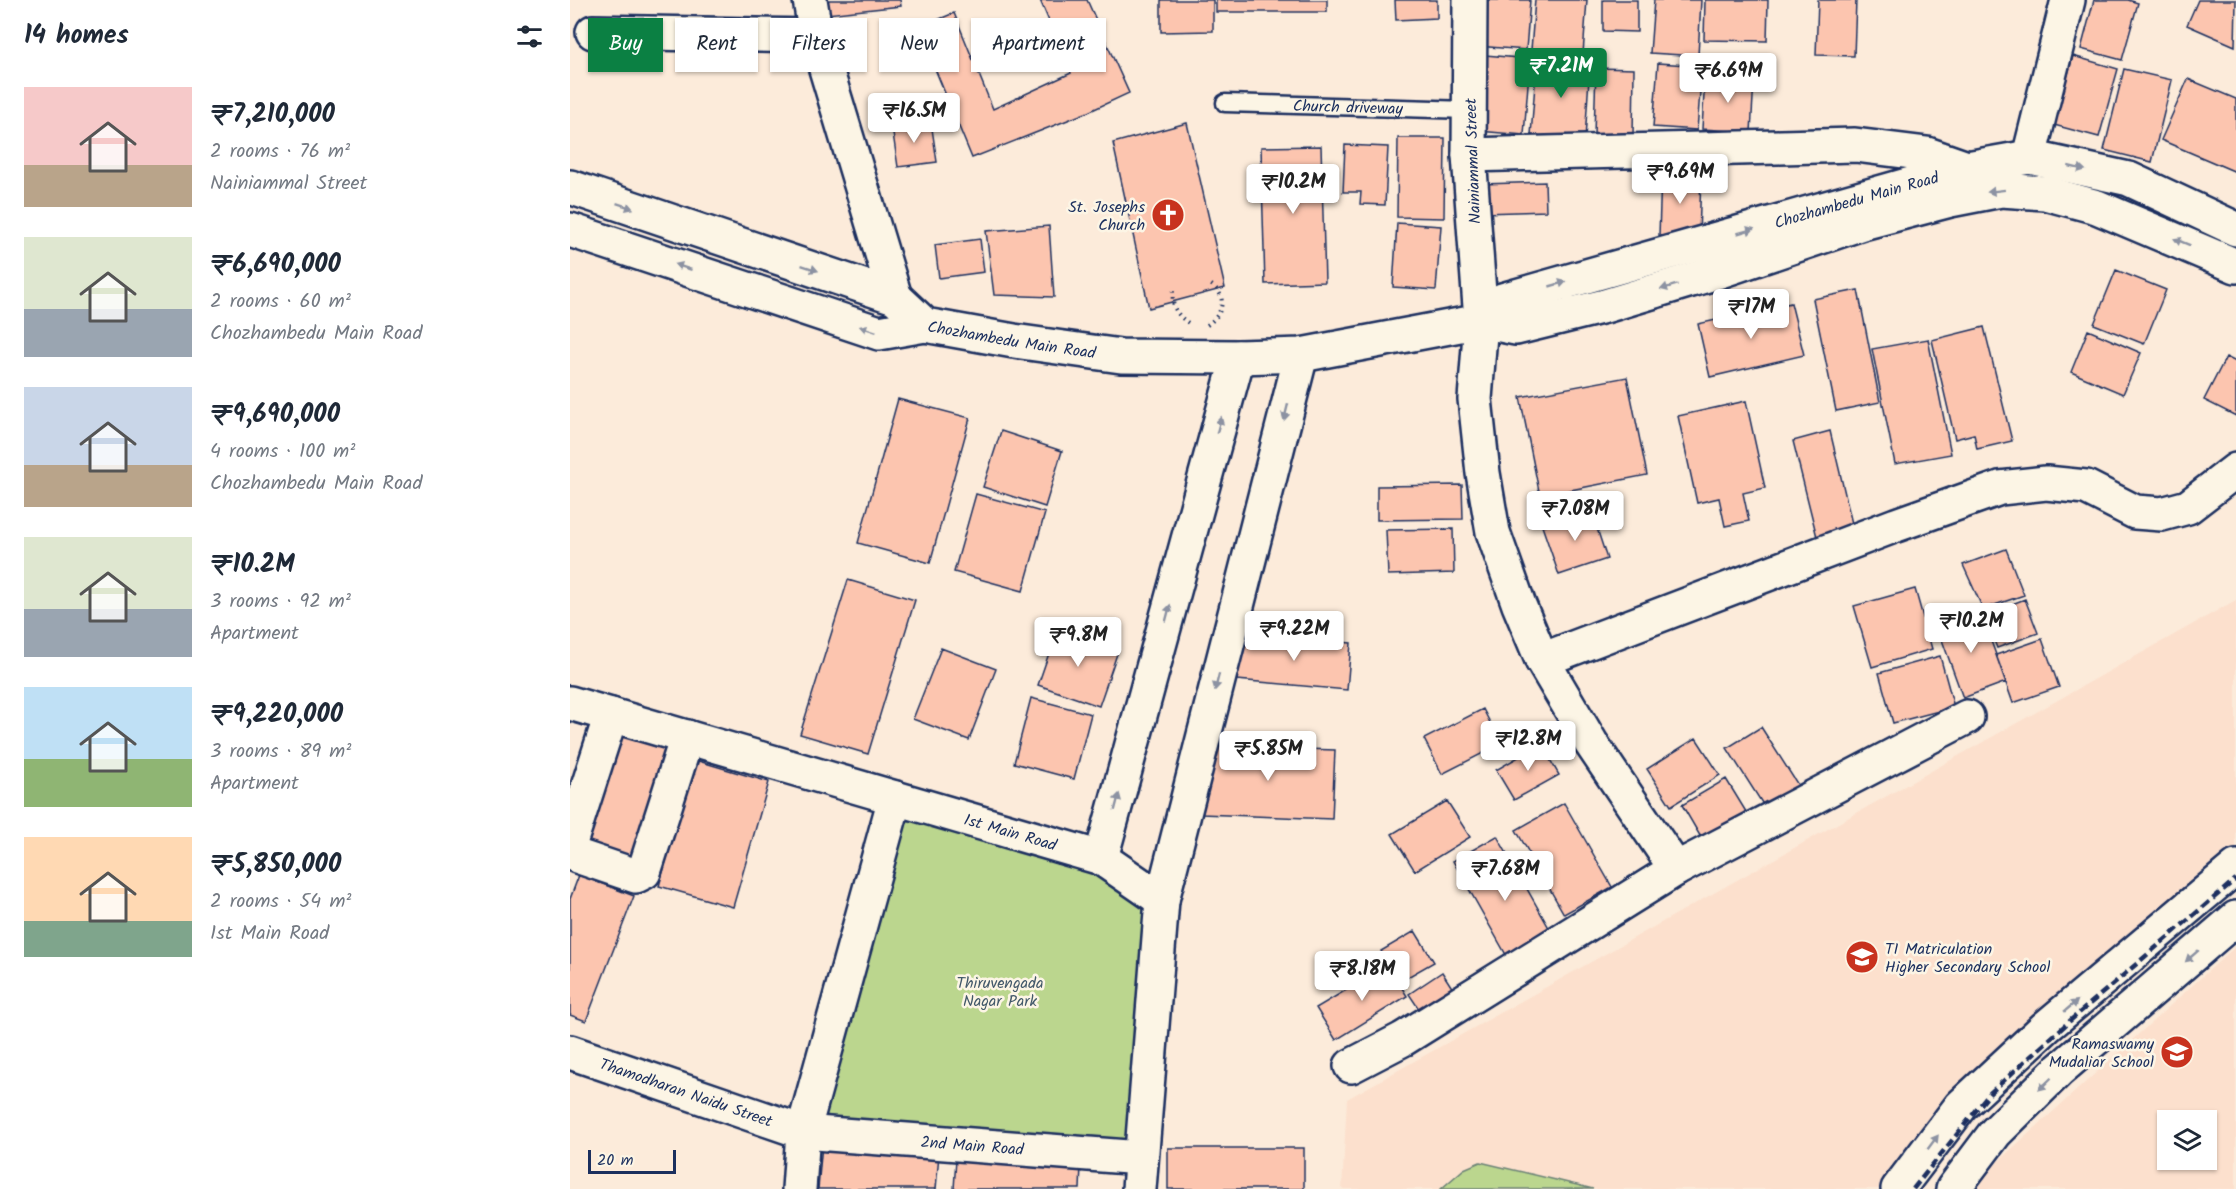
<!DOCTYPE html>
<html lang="en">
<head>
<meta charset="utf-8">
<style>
  body { margin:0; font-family:Kalam,sans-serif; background:#f2f2f3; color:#1f2937; height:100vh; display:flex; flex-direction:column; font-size:22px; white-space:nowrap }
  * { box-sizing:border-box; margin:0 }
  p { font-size:20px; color:#747a83 }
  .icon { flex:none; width:33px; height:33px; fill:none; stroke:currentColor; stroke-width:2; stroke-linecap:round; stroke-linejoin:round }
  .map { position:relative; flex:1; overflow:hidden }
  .side { display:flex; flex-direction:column; background:#fff; width:570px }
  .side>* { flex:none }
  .hud { position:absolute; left:18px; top:18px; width:570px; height:54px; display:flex; gap:12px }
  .fabs { position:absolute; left:1587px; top:1110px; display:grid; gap:12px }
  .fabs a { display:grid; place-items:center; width:60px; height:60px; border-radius:0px; background:#fff; box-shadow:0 2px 4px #0004; font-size:30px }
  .scale { position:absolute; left:18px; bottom:15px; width:88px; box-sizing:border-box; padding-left:6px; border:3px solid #1b2f5e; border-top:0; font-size:16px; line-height:21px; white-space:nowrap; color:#1b2f5e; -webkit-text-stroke:4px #fcf5e5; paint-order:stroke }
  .price { position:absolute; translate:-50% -51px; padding:0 14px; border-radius:6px; background:#fff; color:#222; font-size:20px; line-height:39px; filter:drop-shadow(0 2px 3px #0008) }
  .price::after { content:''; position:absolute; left:50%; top:36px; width:18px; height:14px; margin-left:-9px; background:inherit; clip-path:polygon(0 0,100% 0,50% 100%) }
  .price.active { background:#0b8043; color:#fff }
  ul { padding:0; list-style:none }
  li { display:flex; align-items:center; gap:18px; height:150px; padding:0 24px }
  li span { display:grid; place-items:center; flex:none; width:168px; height:120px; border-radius:0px; color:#555 }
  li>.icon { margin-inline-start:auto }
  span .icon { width:72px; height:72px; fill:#fffc; stroke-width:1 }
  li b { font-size:26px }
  h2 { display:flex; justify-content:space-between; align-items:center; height:72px; padding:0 24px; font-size:26px }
  .pill { padding:0 21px; border-radius:0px; background:#fff; box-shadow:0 2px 4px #0004; font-size:21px; line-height:54px }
  .pill.active { background:#0b8043; color:#fff }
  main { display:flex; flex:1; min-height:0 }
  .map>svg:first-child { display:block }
  .built { fill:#fce0cd; fill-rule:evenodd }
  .green { fill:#bbd68e; stroke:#6b8276; stroke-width:1.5 }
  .building { fill:#fcc5af; stroke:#1b2f5e; stroke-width:1.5 }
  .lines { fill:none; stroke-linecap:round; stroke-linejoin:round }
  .lane-casing { stroke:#1b2f5e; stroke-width:21 }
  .street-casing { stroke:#1b2f5e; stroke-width:38 }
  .secondary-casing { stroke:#1b2f5e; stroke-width:38 }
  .highway-casing { stroke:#1b2f5e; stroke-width:38 }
  .path { stroke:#1b2f5e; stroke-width:4; stroke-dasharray:1.5 4.5; stroke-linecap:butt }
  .lane { stroke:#fcf5e5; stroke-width:16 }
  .street { stroke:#fcf5e5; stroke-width:33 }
  .secondary { stroke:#fcf5e5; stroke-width:33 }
  .highway { stroke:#fcf5e5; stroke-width:33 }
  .rail { stroke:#1b2f5e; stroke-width:4.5; stroke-dasharray:9 4.5; stroke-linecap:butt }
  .oneway { fill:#8c92a2 }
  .labels { text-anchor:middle; stroke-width:5; stroke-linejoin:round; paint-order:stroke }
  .street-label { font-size:16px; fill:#1b2f5e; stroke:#fcf5e5 }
  .poi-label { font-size:16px; fill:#1b2f5e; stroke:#fcf5e5; text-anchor:end }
  .park-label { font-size:16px; fill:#43596a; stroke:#fcf5e5 }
</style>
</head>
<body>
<main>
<section class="side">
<h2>14 homes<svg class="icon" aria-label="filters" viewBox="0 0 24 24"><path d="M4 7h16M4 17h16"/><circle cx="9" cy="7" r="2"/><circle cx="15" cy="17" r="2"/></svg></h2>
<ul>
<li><span style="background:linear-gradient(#f6c9c9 65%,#b9a48a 0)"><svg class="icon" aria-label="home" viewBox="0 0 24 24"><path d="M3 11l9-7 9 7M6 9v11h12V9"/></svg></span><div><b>₹7,210,000</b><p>2 rooms · 76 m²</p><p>Nainiammal Street</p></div></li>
<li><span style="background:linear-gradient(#dfe7d0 60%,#9aa5b1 0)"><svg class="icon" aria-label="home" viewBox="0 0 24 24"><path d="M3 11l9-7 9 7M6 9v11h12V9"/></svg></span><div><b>₹6,690,000</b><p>2 rooms · 60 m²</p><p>Chozhambedu Main Road</p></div></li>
<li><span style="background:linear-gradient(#c9d6e8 65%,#b9a48a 0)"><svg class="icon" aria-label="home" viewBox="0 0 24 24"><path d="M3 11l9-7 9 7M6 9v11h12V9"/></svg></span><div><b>₹9,690,000</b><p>4 rooms · 100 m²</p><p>Chozhambedu Main Road</p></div></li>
<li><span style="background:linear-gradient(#dfe7d0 60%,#9aa5b1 0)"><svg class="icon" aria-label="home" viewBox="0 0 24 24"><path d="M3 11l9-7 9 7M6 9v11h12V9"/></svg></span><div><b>₹10.2M</b><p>3 rooms · 92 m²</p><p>Apartment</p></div></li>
<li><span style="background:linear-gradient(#bfe0f5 60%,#8fb573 0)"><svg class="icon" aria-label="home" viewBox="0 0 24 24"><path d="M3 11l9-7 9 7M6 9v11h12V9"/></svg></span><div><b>₹9,220,000</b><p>3 rooms · 89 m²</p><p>Apartment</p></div></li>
<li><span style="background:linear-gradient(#ffd9b3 70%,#7fa58c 0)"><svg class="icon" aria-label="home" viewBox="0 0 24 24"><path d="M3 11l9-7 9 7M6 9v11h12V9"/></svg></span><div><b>₹5,850,000</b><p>2 rooms · 54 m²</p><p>1st Main Road</p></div></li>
</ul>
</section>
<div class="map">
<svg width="1666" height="1189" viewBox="0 0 1666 1189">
  <rect width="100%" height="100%" fill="#fcebda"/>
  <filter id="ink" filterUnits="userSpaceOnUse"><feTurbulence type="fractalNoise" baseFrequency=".0167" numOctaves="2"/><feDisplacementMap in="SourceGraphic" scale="12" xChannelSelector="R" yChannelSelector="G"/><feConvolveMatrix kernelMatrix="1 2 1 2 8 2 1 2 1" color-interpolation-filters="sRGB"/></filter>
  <g filter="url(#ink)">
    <path class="built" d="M1666,600v257l-350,332h-544l5,-90z
      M1666,946v243h-260l18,-24zM1636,1120v40h-38v-40z"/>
    <path class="green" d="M330,811l192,57 59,39 -19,239 -317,-24z
      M910,1162l97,23 16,4h-152l23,-20z"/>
    <path class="building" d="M256,0h74l1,6 -74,8z
      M470,0h47l42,93 -41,19 -116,46 -54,-130 36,-15 39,96 78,-36z
      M591,0h52v31l-52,1z
      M646,0h111v12h-111z
      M825,0h42v18l-41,2z
      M911,0h49l-4,50 -49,-4z
      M965,0h52l-4,54 -52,-4z
      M1033,0h34v32l-34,-1z
      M1084,0h47l-3,56 -48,-3z
      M1135,0h63l-1,41 -63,-1z
      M1248,0h38l-2,56 -38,-1z
      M1524,0h34l10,3 -16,57 -41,-11z
      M1628,0h38l-1,46 -48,-21z
      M915,55l45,4 -6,76 -45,-4z
      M1503,56l45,13 -19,68 -45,-12z
      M967,59l53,4 -5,76 -54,-4z
      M1088,63l44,3 -5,64 -44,-3z
      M1026,68l38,1 -1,67 -39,-1z
      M1554,69l48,11 -20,82 -48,-12z
      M1135,77l49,3 -3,52 -49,-3z
      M1618,79l48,20v73l-75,-32z
      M361,122l6,40 -39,5 -6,-40z
      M617,123l38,165 -76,20 -36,-165z
      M828,138h47l-1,80 -47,-1z
      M775,145l43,2 -3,58 -25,-1 1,-12h-18z
      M751,146l4,136 -60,2 -4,-137z
      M1091,173l40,2 -2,62 -40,-1z
      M975,182l1,29 -63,2 -1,-29z
      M827,223l44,3 -5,64 -43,-3z
      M479,226l5,71 -60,-2 -8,-64z
      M410,239l4,33 -45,6 -4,-33z
      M1546,270l50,20 -22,54 -50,-20z
      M1288,290l22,112 -44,9 -23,-112z
      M1221,303l13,52 -94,22 -12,-53z
      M1414,327l28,114 -35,8 -3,-15 -19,5 -23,-99z
      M1518,330l53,23 -18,41 -52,-22z
      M1358,339l23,115 -56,10 -23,-115z
      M1656,357l10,5v54l-32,-16z
      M1057,377l20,98 -107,21 -20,-99z
      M328,399l72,19 -40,145 -72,-20z
      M1176,401l19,87 -22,5 6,28 -24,5 -6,-28 -22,5 -19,-87z
      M431,431l61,20 -17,56 -62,-20z
      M1260,431l24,101 -36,9 -25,-100z
      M892,485l1,34 -86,1v-34z
      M406,494l69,19 -22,78 -69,-19z
      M1021,510l16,49 -48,16 -17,-49z
      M883,529l1,44 -66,2 -2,-45z
      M1436,549l18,46 -41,14 -20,-44z
      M278,580l67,20 -47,154 -68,-20z
      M1345,589l17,60 -60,18 -18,-61z
      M1455,599l13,34 -41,15 -13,-33z
      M1410,611l26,71 -43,16 -26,-72z
      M487,630l61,21 -19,55 -61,-21z
      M671,634l110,9 -4,47 -110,-10z
      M1472,639l17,48 -46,16 -17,-48z
      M371,648l55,21 -27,71 -56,-21z
      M1370,656l14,51 -61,16 -14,-50z
      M461,698l60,16 -17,65 -60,-16z
      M913,709l18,35 -59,30 -18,-35z
      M1191,727l44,69 -34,21 -44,-69z
      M39,732l68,21 -35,114 -69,-21z
      M1126,738l24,37 -49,31 -24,-37z
      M971,744l18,31 -45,25 -18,-30z
      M633,746l132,4 -3,69 -131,-5z
      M125,760l74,22 -36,125 -74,-21z
      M1156,779l22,36 -45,26 -21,-36z
      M877,801l23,36 -55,34 -23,-37z
      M994,803l48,84 -48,27 -48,-84z
      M927,836l60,106 -44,25 -60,-106z
      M9,875l55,21 -48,125 -16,-6v-116z
      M845,931l19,31 -35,20 -18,-31z
      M818,965l19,31 -71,44 -20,-32z
      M872,972l18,28 -33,21 -18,-27z
      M252,1144l117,10 -3,35h-118z
      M598,1148h136v41h-136z
      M386,1159l125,6 -1,24h-126z"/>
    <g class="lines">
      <defs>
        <g id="lane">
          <path id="s1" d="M655,103l244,7"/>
        </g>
        <g id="street">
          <path d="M240,0l6,36 79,261"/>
          <path d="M23,32l223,4"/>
          <path d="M899,155l386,-10 72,9 40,14"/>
          <path d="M1459,157l39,-157"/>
          <path d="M972,660l354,-135 104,-37 46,-5 40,4 49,25 27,2 26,-7 48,-37"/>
          <path id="s2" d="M0,703l531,155"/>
          <path d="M0,843l41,-128"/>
          <path d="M0,848l7,8 59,20 8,-4 43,-135"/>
          <path d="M1106,869l291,-152"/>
          <path id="s3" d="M0,1052l233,80 338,26"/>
          <path d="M781,1066l52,-27 273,-170 -85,-126 -49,-83 -23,-55 -26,-73 -10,-59 -8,-74 6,-78 -12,-166 1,-155"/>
          <path d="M229,1189l4,-57 92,-334"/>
        </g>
        <g id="secondary">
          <path id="s4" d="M0,187l325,110 30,28 89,16 107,15 117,1 63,-2 180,-34 35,7 89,-22 106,-32 151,-51 88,-23 51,-10 44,3 52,14 139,59"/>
          <path d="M0,230l309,103 46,-8"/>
          <path id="s5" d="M911,321l21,-21 465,-132 62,-11 100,22 107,50"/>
          <path d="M592,900l-61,-42 137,-501"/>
          <path d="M569,1189l23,-289 139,-545"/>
        </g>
        <path id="highway" d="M1328,1189l63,-83 85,-79 190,-160
          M1383,1189l42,-56 64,-63 177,-152"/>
      </defs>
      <use href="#lane" class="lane-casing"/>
      <use href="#street" class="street-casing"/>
      <use href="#secondary" class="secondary-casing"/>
      <use href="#highway" class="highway-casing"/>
      <path class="path" d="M603,291c-2,17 5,26 19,34
        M637,325c18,-12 21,-32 1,-42"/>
      <use href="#lane" class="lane"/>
      <use href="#street" class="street"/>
      <use href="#secondary" class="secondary"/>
      <use href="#highway" class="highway"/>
      <path class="rail" d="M1343,1189l77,-96 82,-74 164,-140"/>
    </g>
    <defs><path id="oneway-solid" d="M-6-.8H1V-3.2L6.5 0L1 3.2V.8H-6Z" transform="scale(1.5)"/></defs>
    <g class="oneway">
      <use href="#oneway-solid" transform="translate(1507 168) rotate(13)"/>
      <use href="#oneway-solid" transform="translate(1426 191) rotate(173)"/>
      <use href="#oneway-solid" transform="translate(55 206) rotate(19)"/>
      <use href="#oneway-solid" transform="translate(1176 231) rotate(-16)"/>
      <use href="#oneway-solid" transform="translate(1612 242) rotate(-158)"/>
      <use href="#oneway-solid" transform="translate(113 267) rotate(-162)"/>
      <use href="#oneway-solid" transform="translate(240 268) rotate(19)"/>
      <use href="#oneway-solid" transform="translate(988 284) rotate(-16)"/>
      <use href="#oneway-solid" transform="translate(1099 287) rotate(163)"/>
      <use href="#oneway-solid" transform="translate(298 329) rotate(-162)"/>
      <use href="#oneway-solid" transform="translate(716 412) rotate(104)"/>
      <use href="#oneway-solid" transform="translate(649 425) rotate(-75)"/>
      <use href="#oneway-solid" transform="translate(598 613) rotate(-75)"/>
      <use href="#oneway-solid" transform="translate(647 682) rotate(104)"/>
      <use href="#oneway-solid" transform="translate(547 802) rotate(-75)"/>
      <use href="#oneway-solid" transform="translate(1622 956) rotate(139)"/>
      <use href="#oneway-solid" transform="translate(1501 1006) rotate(-40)"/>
      <use href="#oneway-solid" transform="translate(1475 1084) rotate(136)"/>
      <use href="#oneway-solid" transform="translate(1363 1142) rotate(-53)"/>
    </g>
  </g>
  <defs>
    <symbol id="church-disc" viewBox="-11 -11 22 22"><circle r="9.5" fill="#c8321e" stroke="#fcf5e5"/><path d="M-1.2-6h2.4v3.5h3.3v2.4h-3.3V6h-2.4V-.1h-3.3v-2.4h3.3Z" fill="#fff"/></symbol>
    <symbol id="school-disc" viewBox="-11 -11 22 22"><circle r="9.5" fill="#c8321e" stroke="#fcf5e5"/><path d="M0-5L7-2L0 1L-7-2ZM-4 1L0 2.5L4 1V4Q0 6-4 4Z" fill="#fff"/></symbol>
  </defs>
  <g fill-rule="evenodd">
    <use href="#church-disc" x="579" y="196" width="38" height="38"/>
    <use href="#school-disc" x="1273" y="938" width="38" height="38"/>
    <use href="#school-disc" x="1588" y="1033" width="38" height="38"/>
  </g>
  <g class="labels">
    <g class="street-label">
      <text dy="6" stroke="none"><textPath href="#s1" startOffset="123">Church driveway</textPath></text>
      <text transform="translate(902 161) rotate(-92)" y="6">Nainiammal Street</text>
      <text dy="6" stroke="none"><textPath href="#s5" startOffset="398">Chozhambedu Main Road</textPath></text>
      <text dy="6" stroke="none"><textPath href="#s4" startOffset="472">Chozhambedu Main Road</textPath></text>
      <text dy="6" stroke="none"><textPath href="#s2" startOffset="459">1st Main Road</textPath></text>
      <text dy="6" stroke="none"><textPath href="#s3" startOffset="123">Thamodharan Naidu Street</textPath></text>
      <text dy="6" stroke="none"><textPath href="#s3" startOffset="416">2nd Main Road</textPath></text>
    </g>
    <g class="poi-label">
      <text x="575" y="212">St. Josephs<tspan x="575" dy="18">Church</tspan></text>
      <text x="1315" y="954" text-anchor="start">TI Matriculation<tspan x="1315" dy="18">Higher Secondary School</tspan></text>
      <text x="1584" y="1049">Ramaswamy<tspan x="1584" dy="18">Mudaliar School</tspan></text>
    </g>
    <g class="park-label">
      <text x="430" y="988">Thiruvengada<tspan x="430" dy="18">Nagar Park</tspan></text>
    </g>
  </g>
</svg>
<div class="fabs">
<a><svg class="icon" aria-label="layers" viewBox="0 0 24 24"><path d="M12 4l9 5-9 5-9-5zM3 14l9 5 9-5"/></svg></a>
</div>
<div class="scale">20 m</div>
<b class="price active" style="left:991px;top:99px">₹7.21M</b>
<b class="price" style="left:1158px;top:104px">₹6.69M</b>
<b class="price" style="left:344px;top:144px">₹16.5M</b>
<b class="price" style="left:1110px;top:205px">₹9.69M</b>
<b class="price" style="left:723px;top:215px">₹10.2M</b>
<b class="price" style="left:1181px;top:340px">₹17M</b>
<b class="price" style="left:1005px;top:542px">₹7.08M</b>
<b class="price" style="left:1401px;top:654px">₹10.2M</b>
<b class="price" style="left:724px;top:662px">₹9.22M</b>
<b class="price" style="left:508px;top:668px">₹9.8M</b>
<b class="price" style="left:958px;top:772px">₹12.8M</b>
<b class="price" style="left:698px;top:782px">₹5.85M</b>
<b class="price" style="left:935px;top:902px">₹7.68M</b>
<b class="price" style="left:792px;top:1002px">₹8.18M</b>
<div class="hud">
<a class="pill active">Buy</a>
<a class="pill">Rent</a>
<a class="pill">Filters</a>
<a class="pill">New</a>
<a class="pill">Apartment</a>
</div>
</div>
</main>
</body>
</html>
